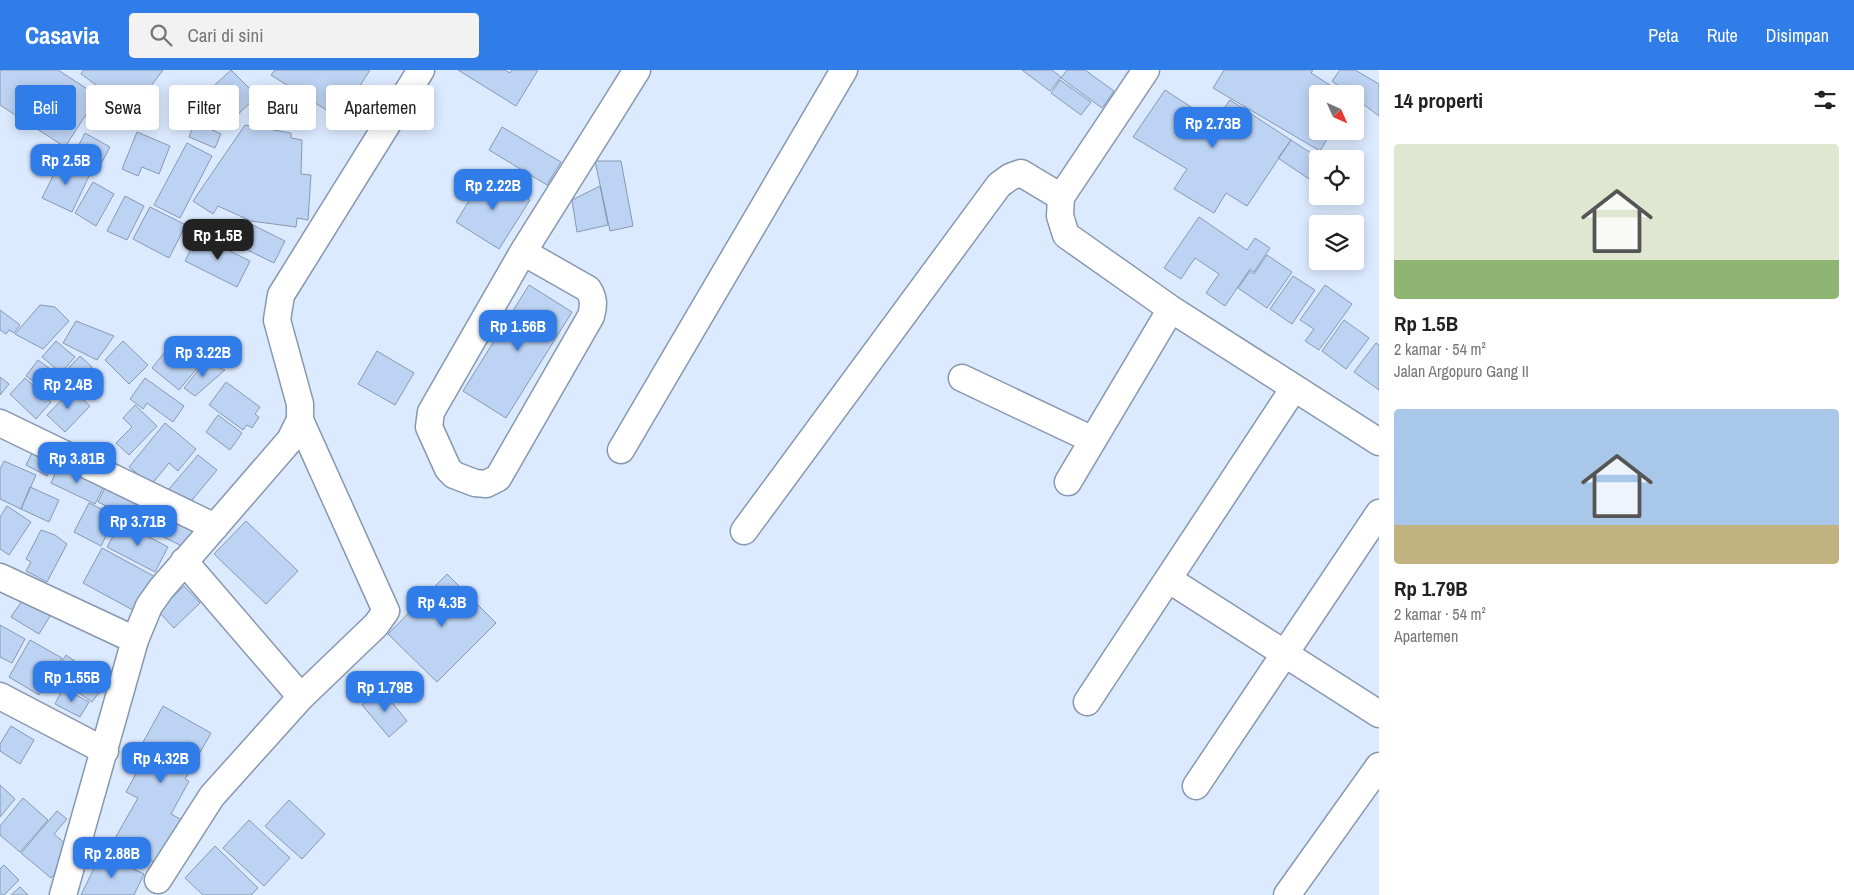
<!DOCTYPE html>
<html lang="id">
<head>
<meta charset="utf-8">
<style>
  body { margin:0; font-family:"Archivo Narrow",sans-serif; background:#f2f2f2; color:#222; height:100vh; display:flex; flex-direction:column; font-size:19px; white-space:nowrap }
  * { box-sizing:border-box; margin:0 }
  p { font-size:16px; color:#767676 }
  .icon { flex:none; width:28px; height:28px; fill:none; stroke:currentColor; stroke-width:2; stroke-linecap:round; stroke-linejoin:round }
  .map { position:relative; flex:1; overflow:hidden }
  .sheet { display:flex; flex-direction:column; background:#fff; width:475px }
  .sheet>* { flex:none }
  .hud { position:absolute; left:15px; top:15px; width:475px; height:45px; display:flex; gap:10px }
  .needle { width:32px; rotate:135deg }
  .fabs { position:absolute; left:1309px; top:15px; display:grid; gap:10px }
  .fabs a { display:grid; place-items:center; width:55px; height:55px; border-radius:5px; background:#fff; box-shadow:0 2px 12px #0003; font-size:25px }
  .price { position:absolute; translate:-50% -42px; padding:0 11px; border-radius:10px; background:#307ce8; color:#fff; font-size:16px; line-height:32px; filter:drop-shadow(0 1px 2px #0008) }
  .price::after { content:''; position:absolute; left:50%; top:30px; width:15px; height:11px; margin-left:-8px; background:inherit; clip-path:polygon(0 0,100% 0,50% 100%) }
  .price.selected { background:#222; color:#fff }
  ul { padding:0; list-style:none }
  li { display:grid; align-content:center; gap:10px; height:265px; padding:0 15px }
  li span { display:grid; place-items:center; height:155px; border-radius:5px; color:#555 }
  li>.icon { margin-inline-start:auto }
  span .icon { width:90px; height:90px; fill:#fffc; stroke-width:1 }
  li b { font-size:21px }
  h2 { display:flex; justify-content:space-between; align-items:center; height:60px; padding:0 15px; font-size:21px }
  .pill { padding:0 18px; border-radius:5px; background:#fff; box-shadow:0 2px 12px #0003; font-size:18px; line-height:45px }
  .pill.selected { background:#307ce8; color:#fff }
  header { display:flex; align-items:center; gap:30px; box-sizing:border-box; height:70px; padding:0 25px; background:#307ce8; color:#fff }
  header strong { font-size:24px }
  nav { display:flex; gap:28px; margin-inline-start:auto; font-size:18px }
  .search { width:350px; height:45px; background:#f2f2f2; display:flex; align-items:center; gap:12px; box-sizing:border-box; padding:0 18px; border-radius:5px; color:#767676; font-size:19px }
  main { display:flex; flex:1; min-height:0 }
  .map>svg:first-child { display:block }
  .building { fill:#bdd3f3; stroke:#8898b0 }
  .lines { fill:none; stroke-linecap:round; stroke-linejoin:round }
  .minor-casing { stroke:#8797af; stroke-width:29 }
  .minor { stroke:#fff; stroke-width:26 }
</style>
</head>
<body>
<header>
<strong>Casavia</strong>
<div class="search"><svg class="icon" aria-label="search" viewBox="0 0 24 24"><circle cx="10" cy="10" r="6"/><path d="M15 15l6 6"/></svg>Cari di sini</div>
<nav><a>Peta</a><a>Rute</a><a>Disimpan</a></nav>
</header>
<main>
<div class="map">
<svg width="1379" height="825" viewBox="0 0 1379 825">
  <rect width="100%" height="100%" fill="#dceaff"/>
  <path class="building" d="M0,0h58l40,26 -33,51 -65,-42z
    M83,0h80l-31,41 -51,-37z
    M231,0l26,26 -30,29 -26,-27z
    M275,0h95l-31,48 -68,-43z
    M458,0h47l5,3 2,-3h26l-22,36z
    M1022,0h30l9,7 -11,14z
    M1067,0h18l29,21 -12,17 -41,-30z
    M1224,0h89l-2,3 33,21h-26v37h14l-12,20 -107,-63z
    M1340,0h15l24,14v32l-24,-18v-4h-6l-17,-13z
    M1060,10l31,22 -10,13 -30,-22z
    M1165,20l49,32 16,-22 61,40 -44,66 -21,-13 -12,20 -40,-24 13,-20 -54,-32z
    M195,52l26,12 -6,14 -26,-11z
    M245,55l46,8v5l11,2 -1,34 10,1 -3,45 -11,-2 -1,9 -45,-6 -33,-15 -5,8 -20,-13z
    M502,57l59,35 -14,23 -58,-35z
    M137,62l33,14 -11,28 -17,-7 -4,9 -16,-7z
    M85,63l25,14 -14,26 -25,-13z
    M1291,70l29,19h-2v19l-3,5 -37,-25z
    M187,73l25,13 -32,62 -26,-13z
    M61,90l29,14 -18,38 -30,-14z
    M595,91h26l12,65 -23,5z
    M486,103l44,27 -31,49 -43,-27z
    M93,112l21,12 -18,32 -21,-13z
    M600,116l8,39 -31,7 -5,-32z
    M125,126l19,10 -17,34 -20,-9z
    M150,137l36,18 -17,33 -36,-19z
    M1199,147l48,33 8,-12 15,10 -16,24 -4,-3 -25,37 -19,-13 13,-19 -24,-16 -14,21 -17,-11z
    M251,154l34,17 -11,22 -35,-17z
    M198,165l52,26 -13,26 -52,-26z
    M1267,185l25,17 -25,36 -29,-20 12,-17 4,3z
    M1293,206l22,14 -23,34 -22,-15z
    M529,215l43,27 -66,106 -43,-27z
    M1325,215l27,19 -33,46 -14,-9 9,-12 -14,-9z
    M40,235l15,2 14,14 -26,28 -28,-15z
    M0,240l20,15 -6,8 -5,-3 -3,4 -6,-4z
    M1344,250l25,18 -23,31 -24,-18z
    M76,251l38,15 -17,24 -34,-17z
    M56,271l19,16 -14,16 -19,-16z
    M123,271l25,24 -19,19 -24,-24z
    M1376,273l3,2v45l-25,-18z
    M377,281l37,22 -19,32 -37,-21z
    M165,282l34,14 -20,24 -27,-22z
    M80,286l12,11 -23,24 -12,-11z
    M38,290l22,16 -12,16 -22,-16z
    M205,292l20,8 -30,26 -11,-8z
    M0,307l9,7 -9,11z
    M25,308l26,24 -15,17 -26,-25z
    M145,308l39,28 -11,16 -26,-19 -4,6 -13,-10z
    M226,312l34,25 -5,7 4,3 -7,11 -5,-3 -4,5 -34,-25z
    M72,319l18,17 -25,26 -18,-17z
    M135,335l22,21 -28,29 -13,-12 16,-16 -9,-9z
    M218,345l24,18 -12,17 -24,-18z
    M165,353l31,26 -18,22 -9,-8 -18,22 -22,-18z
    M34,379l22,10 -9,17 -21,-11z
    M198,385l19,15 -29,35 -19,-16z
    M4,391l32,14 -15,34 -21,-10v-30z
    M59,394l45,22 -9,18 -44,-21z
    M107,414l49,24 -9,18 -49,-24z
    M30,417l29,13 -10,22 -28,-13z
    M89,433l27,13 -15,30 -27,-14z
    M7,436l24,16 -22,33 -9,-6v-32z
    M157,440l37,18 -10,19 -37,-18z
    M246,451l52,50 -32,33 -52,-50z
    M121,452l47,25 -13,25 -48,-25z
    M41,460l14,5 12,9 -20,38 -21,-11 5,-9 -5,-3z
    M102,478l59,32 -19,35 -59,-32z
    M447,504l49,49 -59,59 -49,-48z
    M184,516l16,17 -26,25 -16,-17z
    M25,526l27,17 -13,21 -28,-17z
    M0,555l25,14 -13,24 -12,-6z
    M30,570l32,18 -23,37 -30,-18z
    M66,585l40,28 -14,19 -39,-27z
    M63,618l26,14 -9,15 -25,-13z
    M381,619l26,32 -18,16 -27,-32z
    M163,636l48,27 -26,46 4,2 -18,33 11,6 -25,44 -43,-24 24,-42 -12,-6 18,-33 -8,-4z
    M11,656l23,14 -14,24 -20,-13v-7z
    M0,715l15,14 -15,18z
    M23,728l25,22 -28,32 -20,-17v-9z
    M289,730l36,34 -23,25 -37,-33z
    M57,741l10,8 -13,15 20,17 -23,27 -30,-25z
    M249,750l41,38 -26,28 -41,-38z
    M215,776l43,42 -7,7h-48l-18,-17z
    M101,784l43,20 -10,21h-53z
    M4,795l15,15 -15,15h-4v-26z
    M20,817l8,8h-17z"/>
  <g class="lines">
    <defs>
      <path id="minor" d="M1146,0l-85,127 -1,19 6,19 105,74 208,133
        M523,182l65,37c6,9 6,16 3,27l-93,162 -12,6 -11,-1 -21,-8 -6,-6 -19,-42 2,-15 92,-160 114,-182
        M962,308l131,62 78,-131
        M0,353l215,104
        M621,380l223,-380
        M1068,412l25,-42
        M744,461l255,-346 11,-8 11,-4 40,24
        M184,491l117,136
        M0,507l135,63
        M1168,509l211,135
        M0,626l105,55
        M1087,632l207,-314
        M1196,716l183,-273
        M158,810l54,-84 89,-99 75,-72 10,-14 -86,-191
        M63,825l72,-255 14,-34 12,-17 129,-149 10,-20v-16l-23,-84 4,-25 140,-225
        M1287,825l92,-129"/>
    </defs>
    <use href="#minor" class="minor-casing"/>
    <use href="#minor" class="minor"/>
  </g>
</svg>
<div class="fabs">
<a><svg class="needle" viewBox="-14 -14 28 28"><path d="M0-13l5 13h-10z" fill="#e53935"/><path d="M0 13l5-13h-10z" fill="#767676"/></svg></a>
<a><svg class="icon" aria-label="locate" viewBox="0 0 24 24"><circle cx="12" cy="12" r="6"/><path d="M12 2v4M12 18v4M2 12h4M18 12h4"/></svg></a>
<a><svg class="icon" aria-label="layers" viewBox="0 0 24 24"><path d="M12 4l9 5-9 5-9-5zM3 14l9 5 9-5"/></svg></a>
</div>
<b class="price" style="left:1213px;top:79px">Rp 2.73B</b>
<b class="price" style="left:66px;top:116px">Rp 2.5B</b>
<b class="price" style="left:493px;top:141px">Rp 2.22B</b>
<b class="price selected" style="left:218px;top:191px">Rp 1.5B</b>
<b class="price" style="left:518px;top:282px">Rp 1.56B</b>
<b class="price" style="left:203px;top:308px">Rp 3.22B</b>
<b class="price" style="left:68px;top:340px">Rp 2.4B</b>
<b class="price" style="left:77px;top:414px">Rp 3.81B</b>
<b class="price" style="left:138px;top:477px">Rp 3.71B</b>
<b class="price" style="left:442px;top:558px">Rp 4.3B</b>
<b class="price" style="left:72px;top:633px">Rp 1.55B</b>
<b class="price" style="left:385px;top:643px">Rp 1.79B</b>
<b class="price" style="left:161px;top:714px">Rp 4.32B</b>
<b class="price" style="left:112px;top:809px">Rp 2.88B</b>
<div class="hud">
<a class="pill selected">Beli</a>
<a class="pill">Sewa</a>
<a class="pill">Filter</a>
<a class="pill">Baru</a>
<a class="pill">Apartemen</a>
</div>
</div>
<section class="sheet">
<h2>14 properti<svg class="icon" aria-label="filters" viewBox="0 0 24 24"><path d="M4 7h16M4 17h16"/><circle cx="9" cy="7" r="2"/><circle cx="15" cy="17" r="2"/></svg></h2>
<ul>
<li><span style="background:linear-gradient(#dfe7d0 75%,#8fb573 0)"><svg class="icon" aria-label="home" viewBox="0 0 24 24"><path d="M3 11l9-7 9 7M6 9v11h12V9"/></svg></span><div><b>Rp 1.5B</b><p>2 kamar · 54 m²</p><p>Jalan Argopuro Gang II</p></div></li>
<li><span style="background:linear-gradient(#a9c7e8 75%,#c2b280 0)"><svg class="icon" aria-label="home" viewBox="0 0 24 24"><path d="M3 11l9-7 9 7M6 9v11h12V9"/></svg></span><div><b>Rp 1.79B</b><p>2 kamar · 54 m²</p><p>Apartemen</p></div></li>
</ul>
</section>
</main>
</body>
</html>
